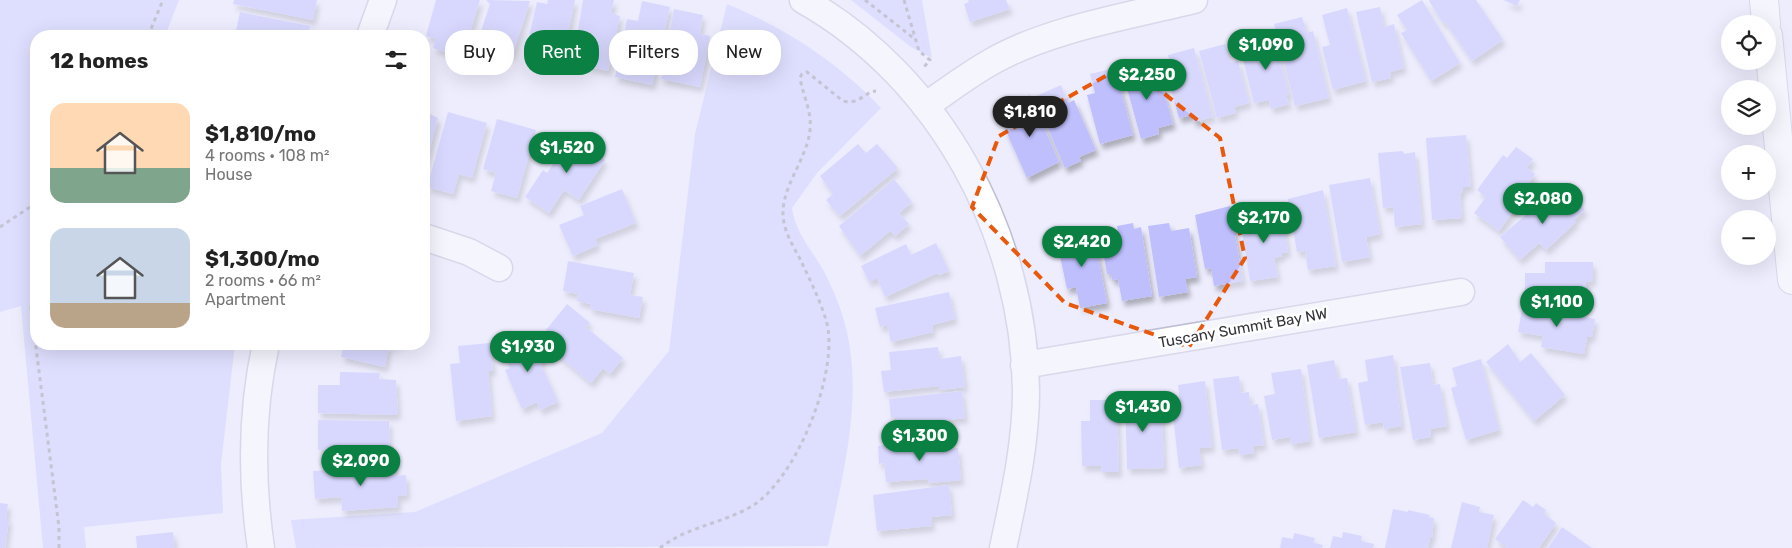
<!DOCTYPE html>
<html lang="en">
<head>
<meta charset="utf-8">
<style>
  body { margin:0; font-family:Rubik,sans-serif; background:#f2f2f2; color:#222; height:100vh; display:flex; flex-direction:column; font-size:19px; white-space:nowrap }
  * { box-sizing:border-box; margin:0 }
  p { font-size:16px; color:#767676 }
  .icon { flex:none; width:28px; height:28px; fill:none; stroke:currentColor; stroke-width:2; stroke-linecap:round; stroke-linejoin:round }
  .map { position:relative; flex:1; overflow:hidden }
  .panel { position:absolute; left:30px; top:30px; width:400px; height:320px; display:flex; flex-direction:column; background:#fff; border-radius:20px; box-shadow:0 5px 20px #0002 }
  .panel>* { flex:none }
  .top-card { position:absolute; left:445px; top:30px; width:475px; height:45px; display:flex; gap:10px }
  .tools { position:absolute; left:1721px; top:15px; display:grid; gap:10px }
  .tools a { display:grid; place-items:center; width:55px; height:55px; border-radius:50%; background:#fff; box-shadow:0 5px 20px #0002; font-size:25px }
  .price { position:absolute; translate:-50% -42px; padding:0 11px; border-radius:18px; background:#0b8043; color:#fff; font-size:16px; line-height:32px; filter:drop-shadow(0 1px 2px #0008) }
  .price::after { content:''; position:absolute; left:50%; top:30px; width:15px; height:11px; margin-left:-8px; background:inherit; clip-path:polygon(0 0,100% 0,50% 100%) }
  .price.on { background:#222; color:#fff }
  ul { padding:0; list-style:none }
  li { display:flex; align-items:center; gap:15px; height:125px; padding:0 20px }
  li span { display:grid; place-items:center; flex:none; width:140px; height:100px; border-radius:15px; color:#555 }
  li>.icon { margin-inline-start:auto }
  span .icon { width:60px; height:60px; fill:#fffc; stroke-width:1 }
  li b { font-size:21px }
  h2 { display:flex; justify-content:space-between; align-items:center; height:60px; padding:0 20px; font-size:21px }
  .pill { padding:0 18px; border-radius:20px; background:#fff; box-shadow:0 5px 20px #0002; font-size:18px; line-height:45px }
  .pill.on { background:#0b8043; color:#fff }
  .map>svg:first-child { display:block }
  .green { fill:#cccdfe }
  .building { fill:#bfbffe; filter:url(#shadow) }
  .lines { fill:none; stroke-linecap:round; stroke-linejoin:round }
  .minor-casing { stroke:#bebfd2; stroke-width:29 }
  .motorway-casing { stroke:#bebfd2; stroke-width:30 }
  .path { stroke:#93939f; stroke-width:3; stroke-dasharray:4 4; stroke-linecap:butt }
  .minor { stroke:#fff; stroke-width:26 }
  .motorway { stroke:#fff; stroke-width:28 }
  .marked { fill:none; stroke:#e8590c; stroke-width:4; stroke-dasharray:10 6; stroke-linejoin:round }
  .labels { text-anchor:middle; stroke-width:5; stroke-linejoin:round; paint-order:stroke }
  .street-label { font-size:15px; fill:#33333b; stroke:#fff }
</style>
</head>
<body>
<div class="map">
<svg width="1792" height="548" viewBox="0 0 1792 548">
  <defs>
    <filter id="shadow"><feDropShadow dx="3" dy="5.5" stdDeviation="2.5" flood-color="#0004"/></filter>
  </defs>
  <rect width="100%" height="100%" fill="#ededfe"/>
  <path class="green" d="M0,0h179l-14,36h-129v308h199l-14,120 2,49 -139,14 2,21h-43l-22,-242 -21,6z
    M851,0h71l10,58 -21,-11z
    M727,4c58,24 111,58 154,104l-64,65 -25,35c3,23 18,40 30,60 8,14 16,33 21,49 23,76 0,155 -15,229l-532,2 -5,-28 124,-8 187,-79 67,-82 26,-217z"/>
  <path class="building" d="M234,0h83l-4,20 -80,-16z
    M436,0h44l-15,48 -10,-4 -3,10 -19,-6 3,-9 -10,-3z
    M486,0l44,1 -18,55 -35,-13 13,-39z
    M548,0h27l-11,51 -16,-4 -2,7 -20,-5 11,-47 10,2z
    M583,0h31l-3,13 9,3 -12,55 -22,-5 1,-3 -14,-3z
    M968,0h38l4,9 -40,13 -6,-18 5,-2z
    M1422,0l38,63 -29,18 -30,-48 6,-3 -10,-15z
    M1430,0h46l27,40 -31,21 -27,-39 -2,1 -14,-22z
    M1503,0h17l-3,6z
    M642,1l28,6 -18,78 -37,-8 12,-58 11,2z
    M1380,7l4,20 10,-3 10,44 -14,4 1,6 -19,4 -16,-70z
    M1347,8l19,73 -33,9 -11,-43 8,-2 -8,-30z
    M674,9l29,6 -3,19 10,2 -10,51 -39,-8z
    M240,12l70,14 -2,10h-73z
    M1302,17l5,16 6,-2 16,67 -34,8 -21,-82z
    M1272,30l17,64 -3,1 3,9 -18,5 -2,-9 -15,3 -11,-44 8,-2 -5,-20z
    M1225,44l5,18 8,-1 11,42 -15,4 2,6 -19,5 -18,-67z
    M1194,48l19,69 -19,5 -2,-7 -13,3 -10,-36 6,-2 -7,-25z
    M1148,63l6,21 7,-2 12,42 -15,4 1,6 -18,5 -19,-69z
    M1115,68l18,67 -33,9 -13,-49 8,-2 -5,-19z
    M1061,85l7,18 6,-3 22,50 -17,7 2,4 -16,7 -31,-71z
    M1030,95l29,67 -32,16 -22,-49 8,-4 -8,-19z
    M424,111l14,7 -14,53z
    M448,112l39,11 -15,55 -13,-4 -6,20 -26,-7z
    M497,119l39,11 -19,68 -26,-7 5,-18 -13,-4z
    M1466,135l5,52h-8v6h-3l2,25 -30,2 -6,-82z
    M571,137l12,9 5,-8 14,10 -5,7 8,5 -26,40 -15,-10 -15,23 -24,-16 18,-27 4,3z
    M858,144l8,9 11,-9 21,24 -58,48 -14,-16 7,-6 -13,-18z
    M1516,147l17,12 -6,9 8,6 -21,30 3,2 -18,25 -25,-18 12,-16 -9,-7 26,-35 4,3z
    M1403,151l1,3 11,-2 7,72 -27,3 -2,-20 -10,1 -5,-55z
    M1370,178l10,56 -14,3 4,20 -28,5 -13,-77z
    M894,179l18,23 -13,11 10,11 -14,12 -5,-5 -30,25 -21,-30z
    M622,189l14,34 -41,16 3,6 -25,11 -14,-31 25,-10 -4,-9z
    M1323,190l13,76 -28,4 -3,-19 -8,1 -9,-53z
    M1553,192l7,8 10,-8 15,18 -11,10 2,2 -30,28 -7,-7 -19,17 -20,-23z
    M1230,206l13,75 -29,5 -3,-18 -6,1 -10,-54z
    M1282,212l6,40 -6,1v3l-8,2 4,19 -28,4 -10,-62z
    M1133,223l1,6 7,-2 11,69 -30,5 -4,-22 -6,1 -1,-6h-4l-7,-39 18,-3 -1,-6z
    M1169,223l2,8 18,-3 8,49 -12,2 3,13 -29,5 -11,-71z
    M1093,230l14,73 -27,5 -4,-21 -9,2 -11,-52z
    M936,243l13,28 -10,4 -2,-2 -52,24 -8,-19 -8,4 -8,-16 45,-22 5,11z
    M568,261l66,12 -4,22 13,2 -4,21 -49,-9 1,-5 -14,-3 1,-7 -15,-3z
    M1545,262h48v19l-7,1v17h-61v-26h20z
    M949,292l6,27 -23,6 1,7 -42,10 -4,-17 -7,2 -5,-19z
    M567,304l23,19 -4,4 37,31 -13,16 -7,-6 -12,15 -37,-31 8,-9 -16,-13z
    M1523,304l72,15 -3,18h-5l-3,17 -43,-7 2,-11 -25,-4z
    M532,332l13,28 -5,2 18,40 -18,8 -3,-8 -15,7 -17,-39 5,-2 -9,-22z
    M490,343l3,28h-5l4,45 -36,5 -6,-57 10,-1 -2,-17z
    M344,344h52l-1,3 -6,-1 -4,21 -44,-10z
    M1508,344l12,18 11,-9 34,42 -31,26 -48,-59z
    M938,347l2,12 21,-3 4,31 -26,3v-4l-55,6 -3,-21 10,-1 -2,-18z
    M1393,355l9,71 -18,3 -1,-7 -18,3 -7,-42 10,-2 -3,-21z
    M1481,359l18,71 -33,10 -15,-52 6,-2 -5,-18z
    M1334,360l4,19 9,-1 9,54 -37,6 -12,-73z
    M1430,363l3,22 7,-1 7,42 -17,3 1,8 -18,3 -13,-73z
    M1301,369l9,72 -19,3 -1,-7 -18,3 -8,-44 11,-2 -4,-21z
    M340,372l40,1 -1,6 17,1 2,33 -3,2 -77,-2v-28h22z
    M1239,376l2,17 8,-1 1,13 8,-1 6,41 -11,1 1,7 -14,2 -2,-7 -16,2 -9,-71z
    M1205,381l7,66 -13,1 3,17 -23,3 -7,-62 8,-2 -2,-19z
    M962,391l3,27 -19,2 1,12 -29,4 -1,-4 -19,2 -2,-17 -5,1 -2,-19z
    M1153,394v19h9l2,55 -37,1 -2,-74z
    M1090,400h27l2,72h-17l-1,-6h-19l-1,-45h9z
    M318,420l71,1 1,40h-53v-12l-19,1z
    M936,439l1,11 21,-2 3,32 -32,3 -1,-4 -42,3 -2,-19 -5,1 -1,-18z
    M396,466v10l10,-1 1,20 -9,1v11l-56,4 -1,-14 -26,2 -2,-28z
    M949,485l3,30 -21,2 1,9 -55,5 -4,-36z
    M1523,500l10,7 3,-4 10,7 -2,4 12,9 -17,25h-32l-12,-9z
    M1462,502l18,5 -1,5 15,3 -7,33h-36z
    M0,503l8,1 -2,15h3l-4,29h-5z
    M1393,509l15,3v-2l22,5 -1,2 5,1 -2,20h-2l-2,10h-43z
    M1562,527l30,21h-44z
    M173,532l2,14 -3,2h-35l-1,-12z
    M1343,532l19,4 -1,5 13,3 -1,4h-43l3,-12 9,2z
    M1294,533l21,5 -2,5 10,2 -1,3h-42l2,-11 11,2z"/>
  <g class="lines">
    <defs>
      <path id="minor" d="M803,0c137,77 222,236 223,391 0,53 -12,105 -23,157
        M370,36l13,-36
        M925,106c22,-15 43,-31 66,-44 57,-33 139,-46 203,-62
        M424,237l45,15 30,16
        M1024,365l437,-73
        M261,548c-10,-68 -10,-137 5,-204"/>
      <path id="motorway" d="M1764,0l2,24
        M1768,35l24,245"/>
    </defs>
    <use href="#minor" class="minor-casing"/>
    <use href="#motorway" class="motorway-casing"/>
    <path class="path" d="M865,0l51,40
      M904,0l15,51 11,9 -6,7
      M148,36l15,-36
      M0,227l36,-24
      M36,266l-5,43 28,218v21
      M660,548c28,-22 62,-24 92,-42 44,-26 89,-137 74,-186 -6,-20 -16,-40 -25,-59 -6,-12 -14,-24 -17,-38 -7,-32 23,-62 26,-93 2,-19 -7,-34 -10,-52l2,-4 5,-2 36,29c17,4 21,-9 33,-10"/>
    <use href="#minor" class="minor"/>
    <use href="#motorway" class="motorway"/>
  </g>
  <path d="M0 0H1792V548H0ZM1127,64l93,74 25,120 -56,89 -124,-44 -93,-96 27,-71z" fill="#ededfe" fill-opacity=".55" fill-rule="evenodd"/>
  <path class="marked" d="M1127,64l93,74 25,120 -56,89 -124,-44 -93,-96 27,-71z"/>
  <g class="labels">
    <g class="street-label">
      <text transform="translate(1243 328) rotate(-10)" y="5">Tuscany Summit Bay NW</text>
    </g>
  </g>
</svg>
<div class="tools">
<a><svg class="icon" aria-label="locate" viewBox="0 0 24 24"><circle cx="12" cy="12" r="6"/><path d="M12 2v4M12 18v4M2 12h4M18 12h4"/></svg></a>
<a><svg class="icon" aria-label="layers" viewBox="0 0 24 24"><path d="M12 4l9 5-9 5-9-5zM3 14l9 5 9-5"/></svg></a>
<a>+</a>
<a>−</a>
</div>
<b class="price" style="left:1266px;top:71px">$1,090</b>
<b class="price" style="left:1147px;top:101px">$2,250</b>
<b class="price on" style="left:1030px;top:138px">$1,810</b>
<b class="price" style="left:567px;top:174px">$1,520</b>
<b class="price" style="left:1543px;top:225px">$2,080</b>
<b class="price" style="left:1264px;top:244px">$2,170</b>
<b class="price" style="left:1082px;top:268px">$2,420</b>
<b class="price" style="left:1557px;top:328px">$1,100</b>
<b class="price" style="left:528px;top:373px">$1,930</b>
<b class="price" style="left:1143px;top:433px">$1,430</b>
<b class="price" style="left:920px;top:462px">$1,300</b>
<b class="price" style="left:361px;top:487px">$2,090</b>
<div class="top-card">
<a class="pill">Buy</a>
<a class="pill on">Rent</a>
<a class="pill">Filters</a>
<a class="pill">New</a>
</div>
<section class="panel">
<h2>12 homes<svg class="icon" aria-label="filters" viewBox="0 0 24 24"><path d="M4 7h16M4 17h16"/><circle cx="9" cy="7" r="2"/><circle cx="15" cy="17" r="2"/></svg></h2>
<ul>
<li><span style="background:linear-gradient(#ffd9b3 65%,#7fa58c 0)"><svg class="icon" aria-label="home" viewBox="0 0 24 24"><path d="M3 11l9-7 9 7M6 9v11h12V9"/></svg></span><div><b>$1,810/mo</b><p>4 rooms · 108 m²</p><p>House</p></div></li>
<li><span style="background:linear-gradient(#c9d6e8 75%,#b9a48a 0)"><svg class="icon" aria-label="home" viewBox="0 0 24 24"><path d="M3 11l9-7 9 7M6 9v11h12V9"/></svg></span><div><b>$1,300/mo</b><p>2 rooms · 66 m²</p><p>Apartment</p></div></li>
</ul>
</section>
</div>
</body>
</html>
